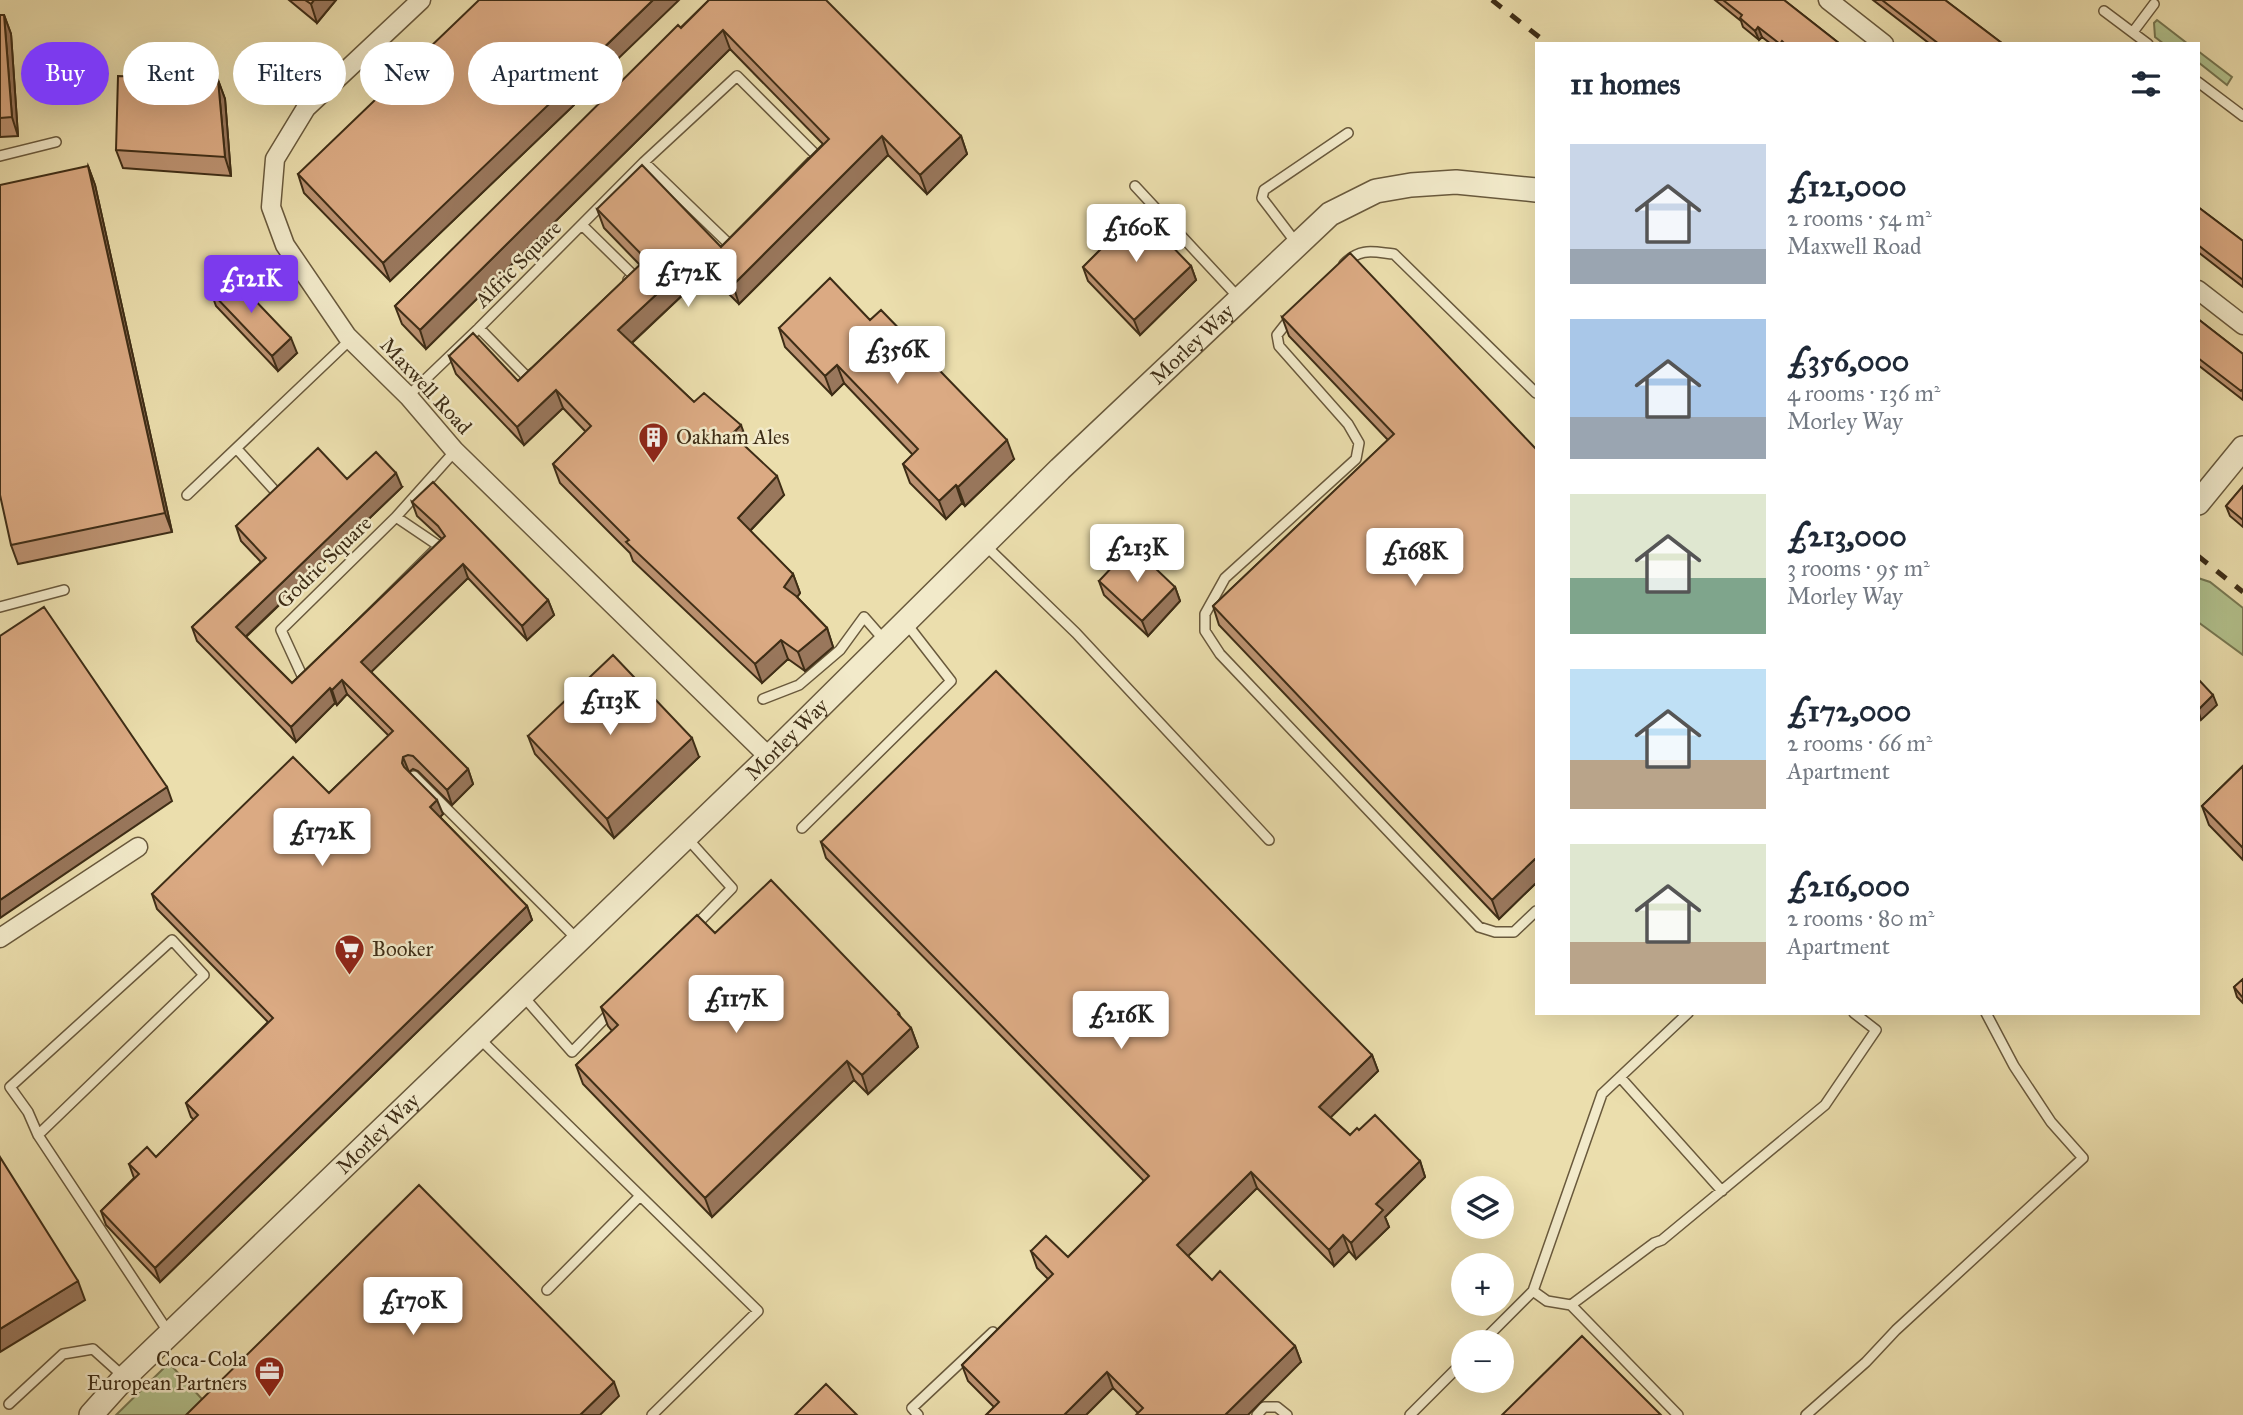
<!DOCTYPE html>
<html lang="en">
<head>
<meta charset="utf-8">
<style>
  body { margin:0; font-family:"IM FELL Great Primer",serif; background:#f6f6f7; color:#1f2937; height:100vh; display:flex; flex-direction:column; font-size:26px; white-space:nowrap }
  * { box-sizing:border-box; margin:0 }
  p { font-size:23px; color:#747a83 }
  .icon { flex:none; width:38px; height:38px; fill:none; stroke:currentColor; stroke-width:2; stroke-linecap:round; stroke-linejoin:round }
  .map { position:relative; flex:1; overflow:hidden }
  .panel { position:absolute; left:1535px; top:42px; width:665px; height:973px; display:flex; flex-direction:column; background:#fff; border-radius:0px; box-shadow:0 7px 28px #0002 }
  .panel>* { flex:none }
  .banner { position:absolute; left:21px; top:42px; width:665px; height:63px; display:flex; gap:14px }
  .tools { position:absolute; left:1451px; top:1176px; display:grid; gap:14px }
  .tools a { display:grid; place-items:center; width:63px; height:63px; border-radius:50%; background:#fff; box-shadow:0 7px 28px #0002; font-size:35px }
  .price { position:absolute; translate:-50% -60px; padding:0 16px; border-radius:7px; background:#fff; color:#222; font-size:23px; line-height:46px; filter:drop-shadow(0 2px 4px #0008) }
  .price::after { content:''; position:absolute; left:50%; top:42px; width:21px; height:16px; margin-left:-10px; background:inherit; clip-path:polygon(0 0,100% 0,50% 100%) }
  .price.on { background:#7c3aed; color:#fff }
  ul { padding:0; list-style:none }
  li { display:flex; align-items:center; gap:21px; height:175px; padding:0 35px }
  li span { display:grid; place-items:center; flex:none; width:196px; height:140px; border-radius:0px; color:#555 }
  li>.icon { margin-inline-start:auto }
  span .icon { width:84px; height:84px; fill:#fffc; stroke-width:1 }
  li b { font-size:30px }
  h2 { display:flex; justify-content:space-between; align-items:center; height:84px; padding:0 35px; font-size:30px }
  .tag { padding:0 24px; border-radius:32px; background:#fff; box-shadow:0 7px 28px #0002; font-size:24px; line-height:63px }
  .tag.on { background:#7c3aed; color:#fff }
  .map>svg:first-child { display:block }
  .green { fill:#b3c28d; stroke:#787852; stroke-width:2 }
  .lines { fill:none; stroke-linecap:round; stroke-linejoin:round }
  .service-casing { stroke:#69593c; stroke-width:12 }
  .minor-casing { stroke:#69593c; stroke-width:21 }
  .tertiary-casing { stroke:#69593c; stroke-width:26 }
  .service { stroke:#f2eaca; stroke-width:9 }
  .minor { stroke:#f2eaca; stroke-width:18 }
  .tertiary { stroke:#f2eaca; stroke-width:23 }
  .rail { stroke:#3e2d16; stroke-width:5; stroke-dasharray:12 12; stroke-linecap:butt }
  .wall { fill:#bc9271; stroke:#3e2d16; stroke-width:2 }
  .shaded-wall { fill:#99775c; stroke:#3e2d16; stroke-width:2 }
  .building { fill:#dbaa83; stroke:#3e2d16; stroke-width:2 }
  .labels { text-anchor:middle; stroke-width:5; stroke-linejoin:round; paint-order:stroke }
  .street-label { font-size:21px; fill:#3e2d16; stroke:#f2eaca }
  .poi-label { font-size:21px; fill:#3e2d16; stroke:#f2eaca; text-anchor:start }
</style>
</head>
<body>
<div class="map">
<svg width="2243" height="1415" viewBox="0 0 2243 1415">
  <rect width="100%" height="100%" fill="#ebdead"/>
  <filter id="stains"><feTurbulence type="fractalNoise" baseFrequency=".00286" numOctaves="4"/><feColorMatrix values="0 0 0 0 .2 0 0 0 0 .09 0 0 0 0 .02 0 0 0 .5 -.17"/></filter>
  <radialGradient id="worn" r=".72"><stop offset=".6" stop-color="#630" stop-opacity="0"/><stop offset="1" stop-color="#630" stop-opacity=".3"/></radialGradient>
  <path class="green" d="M2157,20l31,24h-24l-9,-7 -1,-14z
    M2198,51l34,26 -5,8 -29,-23z
    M2198,578l12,4 33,26v47l-45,-33z
    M169,1363l43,47 -6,5h-90z"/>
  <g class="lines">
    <defs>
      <path id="service" d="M2104,11l44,33
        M2133,32l21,-28
        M737,76l80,80 -87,89 -86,-83z
        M2198,82l45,34
        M0,156l56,-14
        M1135,186l104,112
        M582,225l51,50 -5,5
        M1297,244l-35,-46 2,-8 84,-57
        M1344,264c17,-17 29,-12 50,-10l142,139
        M1292,316l-15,19 2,11 69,78 11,19 -3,16 -131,119 -20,36v17l15,23 259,273 16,5h19l22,-21
        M533,373l-5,5 -49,-50 165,-166
        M408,396l71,-68
        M237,449l38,42
        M187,495l164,-156
        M396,517l43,29 -135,134 -23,-50z
        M396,517l59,-66
        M985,545l91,88 193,207
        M0,607l64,-17
        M763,699l36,-14 41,-35 24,-33 21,24
        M414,776l163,163
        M802,828l149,-147 -45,-58
        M687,838l45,50 -38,39
        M172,940l32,35 -166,160 -10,-23 -18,-25z
        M523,996l49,56 41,-42
        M1688,1013l-86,81 -69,197 14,10 24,4 83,-62 8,-3 163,-135 51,-75 -22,-17
        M479,1038l279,273 -106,104
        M1620,1077l102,114
        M38,1135l131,198
        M547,1290l93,-94
        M1571,1305l107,110
        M1482,1342l51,-51
        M9,1404l54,-50 30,-5 30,27
        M918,1415l-6,-7 81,-76
        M1257,1415l7,-8h13l10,8
        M1410,1415l53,-53
        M1806,1415l60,-53 30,-32 187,-172 -32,-36 -37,-56 -28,-53"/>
      <path id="minor" d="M421,0l-115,108 -31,51 -4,48 14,38 62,91 61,60 47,55 314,306
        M1828,0l56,44
        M2198,290l45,35
        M0,938l138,-91"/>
      <g id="tertiary">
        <path d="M2198,503l45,-55"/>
        <path id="s1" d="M91,1415l34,-38 644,-620 291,-288 270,-255 46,-23 35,-6 45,-3 80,8"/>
      </g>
    </defs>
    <use href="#service" class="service-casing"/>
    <use href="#minor" class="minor-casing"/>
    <use href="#tertiary" class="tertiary-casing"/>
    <use href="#service" class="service"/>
    <use href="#minor" class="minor"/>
    <use href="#tertiary" class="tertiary"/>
    <path class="rail" d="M1492,0l56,44
      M2198,556l45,36"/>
  </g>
  <path class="wall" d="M289,0h47l-19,23z
    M709,0l252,136 6,18 -40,40 -39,-39 -149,149 -32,-32 -75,71 62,59 54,42 -3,2 39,49 -34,36 43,43 7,19 -3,4 30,31 6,19 -28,24 -17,-12 -26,24 -129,-122 -3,-8 -70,-70 -7,-19 33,-32 -23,-24 -39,37 -68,-71 -7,-18 69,25 122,-116 -36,-37 -7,-19 124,38 102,-103 -93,-95 -304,300 -24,-25 -7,-18z
    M1715,0h69l56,44h-69l-9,-7 -3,3 -16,-13 -2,-6z
    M1873,0h72l58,44h-73z
    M0,15h4l7,19 7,102 -18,1z
    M218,80l7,19 6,77 -108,-8 -7,-18z
    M573,102l1,3 -184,176 -86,-88 -6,-19z
    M88,166l7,19 77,347 -154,32 -7,-19z
    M2198,207l45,34v46l-45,-35z
    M1116,222l75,44 5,14 -56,55 -52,-54 -5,-14 36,-36z
    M211,292l86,61 -19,18 -62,-65z
    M1282,317l254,132v434l-37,36 -280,-294 -6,-19 175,-166 -99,-104z
    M2198,319l45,35v46l-45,-35z
    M870,320l144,139 -49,47 -3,-3 -16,16 -36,-36 -7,-19 10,-9 -69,-72 -12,12 -47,-48 -6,-19z
    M347,479l55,8 -156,150 46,46 150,-144 -25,-23 -5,-14 136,98 6,15 -27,25 -59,-62 -97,94 97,97 5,15 -21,21 -34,-34 -5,-2 -4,3 34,42 -3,3 87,89 5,14 -372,362 -54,-57 -5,-14 33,-33 -5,-14 27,-7 38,-37 -3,-3 -5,-14 82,-81 -111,-113 -5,-15 177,-101 60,-57 -42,-42 -10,11 -2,-2 -39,39 -99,-101 -5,-14 69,-65 -20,-21 -5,-15z
    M2243,486v41l-13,-11 -4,-10z
    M1099,581l76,6 5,14 -32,35 -44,-41z
    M528,736l171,21 -85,81 -79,-84z
    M2243,766v94l-34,-35 -7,-19z
    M821,842l551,213 6,16 -48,46 20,18 9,-5 61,31 5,16 -40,40 4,10 -33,32 -7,-8 -15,15 -77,-78 -69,68 24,24 83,66 6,16 -163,51 -25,-25 -27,27h-100l8,-8 -26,-26 -6,-16 86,-86 -11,-11 -6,-17 37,6 76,-76 -318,-323z
    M715,933l184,80 2,5 10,10 7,19 -50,47 -14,-14 -142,137 -129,-133 -7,-19 36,-34 -4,-5 -7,-19z
    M2243,979v24l-6,-6 -3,-10z"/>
  <path class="shaded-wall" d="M314,0h22l-19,23 -6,-19z
    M653,0h26l-106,102 1,3 -184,176 -7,-18z
    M4,15l7,19 7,102 -6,-19z
    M1758,27l4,10 -3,3 -4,-9z
    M723,30l7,19 -304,300 -6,-19z
    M218,80l7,19 6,77 -6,-19z
    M882,136l6,19 -149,149 -6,-19z
    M961,136l6,18 -40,40 -7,-19z
    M88,166l7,19 77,347 -7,-19z
    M701,253l6,19 -82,77 -7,-19z
    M1191,266l5,14 -56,55 -6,-15z
    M291,338l6,15 -19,18 -6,-15z
    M837,365l7,18 -12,12 -7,-19z
    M556,390l7,18 -39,37 -7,-18z
    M741,425l7,19 -9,8 -7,-18z
    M1007,440l7,19 -49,47 -7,-19z
    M396,473l6,14 -161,154 -5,-14z
    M777,476l7,19 -40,42 -6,-19z
    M956,485l6,18 -16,16 -7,-18z
    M463,564l5,14 -102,99 -5,-15z
    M793,574l7,19 -9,12 -7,-18z
    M1175,587l5,14 -32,35 -6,-15z
    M548,600l6,15 -27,25 -5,-14z
    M827,628l6,19 -28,24 -7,-19z
    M781,640l7,19 -26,24 -7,-19z
    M342,680l5,14 -10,11 -5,-15z
    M330,688l5,15 -39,39 -5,-15z
    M2213,695l4,10 -16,15 -3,-10z
    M692,738l7,19 -85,81 -7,-19z
    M403,757l6,15 -2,5 -5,-14z
    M468,769l5,15 -21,21 -5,-15z
    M167,787l5,14 -172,117v-18z
    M437,800l6,14 -7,7 -6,-14z
    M1536,858v25l-37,36 -7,-19z
    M527,906l5,14 -372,362 -5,-14z
    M911,1028l7,19 -50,47 -6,-19z
    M1372,1055l6,16 -53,52 -6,-16z
    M847,1061l7,19 -142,137 -7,-19z
    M1420,1161l5,16 -40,40 4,10 -33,32 -5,-16 25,-39z
    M1251,1172l6,16 -74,73 -6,-16z
    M1343,1235l6,16 -15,15 -5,-16z
    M78,1281l7,19 -85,52v-23z
    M1295,1346l6,16 -53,53h-23z
    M1107,1372l6,16 -27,27h-20l-1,-1z
    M614,1382l5,14 -19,19h-20z"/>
  <path class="building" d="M305,0h9l-3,4z
    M479,0h174l-88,85 2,2 -184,176 -85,-89z
    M709,0h117l135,136 -41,39 -38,-39 -149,149 -32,-32 -83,77 76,72 10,-9 37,32 -9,9 45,42 -39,42 55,56 -9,13 12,9 31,32 -29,24 -17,-12 -26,24 -129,-122 3,-2 -76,-76 38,-38 -35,-36 -39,37 -68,-71 24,-23 45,48 128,-122 -49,-50 45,-44 79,82 108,-108 -106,-109 -303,300 -25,-24 283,-281 3,3z
    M1723,0h61l56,44h-55l-3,-3 -2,3 -22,-17 -3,4 -15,-13 2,-3z
    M1882,0h63l58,44h-64z
    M0,15h4l8,102 -12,1z
    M118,76l100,4 7,77 -109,-7z
    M88,166l77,347 -154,32 -11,-50v-310z
    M1133,206l58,60 -57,54 -51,-53 39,-39 -6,-6z
    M2198,207l45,34v39l-45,-35z
    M1350,253l186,196v409l-44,42 -279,-294 181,-172 -112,-117z
    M230,274l61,64 -19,18 -61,-64z
    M830,278l40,42 11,-10 126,130 -49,47 -2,-2 -17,16 -36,-37 15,-15 -81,-84 -12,11 -46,-48z
    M2198,319l45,35v35l-2,2 -43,-33z
    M318,448l29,31 29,-27 20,21 -160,154 56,56 153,-147 -7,-10 -26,-24 21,-20 115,118 -26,26 -59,-62 -102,98 107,107 -21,21 -34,-34 -5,-1 -5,2 -1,6 2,4 33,33 -7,7 97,99 -372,362 -54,-57 38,-37 -10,-10 18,-17 9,10 42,-42 -12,-12 87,-85 -121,-124 141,-137 36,36 64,-62 -51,-51 -10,10 -2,-2 -39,39 -99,-100 74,-69 -30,-32z
    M2243,486v34l-17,-14z
    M1132,546l43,41 -33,34 -43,-40z
    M44,607l123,180 -167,113v-264z
    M613,655l79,83 -85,81 -79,-83z
    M996,671l376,384 -53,52 31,28 7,-7 2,2 16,-15 45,46 -44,43 7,6 -32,33 -8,-8 -14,15 -78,-78 -74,73 35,35 8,-9 75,75 -70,69h-89l7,-7 -36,-36 -42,42 1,1h-80l13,-13 -37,-37 91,-91 -22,-23 15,-15 22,21 81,-81 -328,-334z
    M2198,679l15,16 -15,15z
    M2243,766v82l-41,-42z
    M771,880l128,133 -1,1 13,14 -49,47 -15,-14 -142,137 -129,-133 42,-40 -17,-18 96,-92 18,18z
    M2243,979v19l-9,-11z
    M0,1157l78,124 -78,48z
    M419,1185l195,197 -34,33h-394z
    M1582,1336l79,79h-159z
    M826,1384l31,31h-62z"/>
  <defs>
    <symbol id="building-pin" viewBox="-11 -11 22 30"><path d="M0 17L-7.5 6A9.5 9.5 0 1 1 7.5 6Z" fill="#8f2418" stroke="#f2eaca"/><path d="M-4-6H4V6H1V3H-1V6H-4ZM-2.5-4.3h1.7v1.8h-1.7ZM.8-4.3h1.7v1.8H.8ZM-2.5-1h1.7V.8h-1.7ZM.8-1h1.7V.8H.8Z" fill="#fff"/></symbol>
    <symbol id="supermarket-pin" viewBox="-11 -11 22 30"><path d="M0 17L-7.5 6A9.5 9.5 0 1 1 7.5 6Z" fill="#8f2418" stroke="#f2eaca"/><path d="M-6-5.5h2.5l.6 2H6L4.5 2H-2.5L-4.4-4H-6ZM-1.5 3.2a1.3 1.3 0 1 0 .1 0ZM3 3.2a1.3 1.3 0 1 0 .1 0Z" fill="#fff"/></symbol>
    <symbol id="office-pin" viewBox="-11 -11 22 30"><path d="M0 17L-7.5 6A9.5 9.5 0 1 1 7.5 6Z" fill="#8f2418" stroke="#f2eaca"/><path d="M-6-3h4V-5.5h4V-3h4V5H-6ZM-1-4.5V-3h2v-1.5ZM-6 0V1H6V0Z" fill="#fff"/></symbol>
  </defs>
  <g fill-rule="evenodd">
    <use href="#building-pin" x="636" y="420" width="35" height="47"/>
    <use href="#supermarket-pin" x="332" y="932" width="35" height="47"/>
    <use href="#office-pin" x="252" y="1354" width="35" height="47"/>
  </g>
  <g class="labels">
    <g class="street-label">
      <text transform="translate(518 264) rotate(-45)" y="7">Alfric Square</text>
      <text dy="7" stroke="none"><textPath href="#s1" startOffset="1536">Morley Way</textPath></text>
      <text transform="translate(426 386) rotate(47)" y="7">Maxwell Road</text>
      <text transform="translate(324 562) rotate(-44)" y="7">Godric Square</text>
      <text dy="7" stroke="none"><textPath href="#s1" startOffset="970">Morley Way</textPath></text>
      <text dy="7" stroke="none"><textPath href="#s1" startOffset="402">Morley Way</textPath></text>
    </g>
    <g class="poi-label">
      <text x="676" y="444">Oakham Ales</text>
      <text x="372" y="956">Booker</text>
      <text x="247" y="1366" text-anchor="end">Coca-Cola<tspan x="247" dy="24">European Partners</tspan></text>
    </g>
  </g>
  <rect width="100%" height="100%" filter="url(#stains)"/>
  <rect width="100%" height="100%" fill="url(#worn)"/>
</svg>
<div class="tools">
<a><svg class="icon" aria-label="layers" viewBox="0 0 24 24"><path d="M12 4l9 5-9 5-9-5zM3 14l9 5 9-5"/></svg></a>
<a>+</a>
<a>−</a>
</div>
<b class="price" style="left:1136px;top:264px">£160K</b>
<b class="price" style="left:688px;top:309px">£172K</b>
<b class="price on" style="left:251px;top:315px">£121K</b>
<b class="price" style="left:897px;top:386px">£356K</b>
<b class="price" style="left:1137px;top:584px">£213K</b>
<b class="price" style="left:1415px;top:588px">£168K</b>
<b class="price" style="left:610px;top:737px">£113K</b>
<b class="price" style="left:322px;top:868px">£172K</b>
<b class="price" style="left:736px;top:1035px">£117K</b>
<b class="price" style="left:1121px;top:1051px">£216K</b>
<b class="price" style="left:413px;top:1337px">£170K</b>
<div class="banner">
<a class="tag on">Buy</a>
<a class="tag">Rent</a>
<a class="tag">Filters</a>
<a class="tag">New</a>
<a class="tag">Apartment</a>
</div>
<section class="panel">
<h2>11 homes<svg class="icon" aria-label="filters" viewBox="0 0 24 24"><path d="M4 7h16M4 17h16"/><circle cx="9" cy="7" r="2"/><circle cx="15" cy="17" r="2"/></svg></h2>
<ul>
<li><span style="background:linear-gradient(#c9d6e8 75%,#9aa5b1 0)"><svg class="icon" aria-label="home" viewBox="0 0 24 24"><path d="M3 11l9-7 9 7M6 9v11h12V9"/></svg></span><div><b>£121,000</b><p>2 rooms · 54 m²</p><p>Maxwell Road</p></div></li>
<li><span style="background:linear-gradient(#a9c7e8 70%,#9aa5b1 0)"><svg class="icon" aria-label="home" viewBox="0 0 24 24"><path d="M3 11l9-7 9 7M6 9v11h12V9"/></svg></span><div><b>£356,000</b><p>4 rooms · 136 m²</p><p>Morley Way</p></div></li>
<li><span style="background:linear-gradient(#dfe7d0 60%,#7fa58c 0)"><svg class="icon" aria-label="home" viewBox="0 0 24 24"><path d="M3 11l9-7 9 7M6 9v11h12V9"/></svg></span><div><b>£213,000</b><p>3 rooms · 95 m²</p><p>Morley Way</p></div></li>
<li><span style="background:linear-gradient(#bfe0f5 65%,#b9a48a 0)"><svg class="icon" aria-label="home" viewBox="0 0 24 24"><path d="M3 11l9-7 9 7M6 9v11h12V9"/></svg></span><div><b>£172,000</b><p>2 rooms · 66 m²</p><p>Apartment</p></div></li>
<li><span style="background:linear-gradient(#dfe7d0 70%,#b9a48a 0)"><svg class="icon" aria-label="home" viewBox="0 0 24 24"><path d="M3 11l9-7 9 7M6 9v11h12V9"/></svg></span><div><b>£216,000</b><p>2 rooms · 80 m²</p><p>Apartment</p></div></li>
</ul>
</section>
</div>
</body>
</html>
